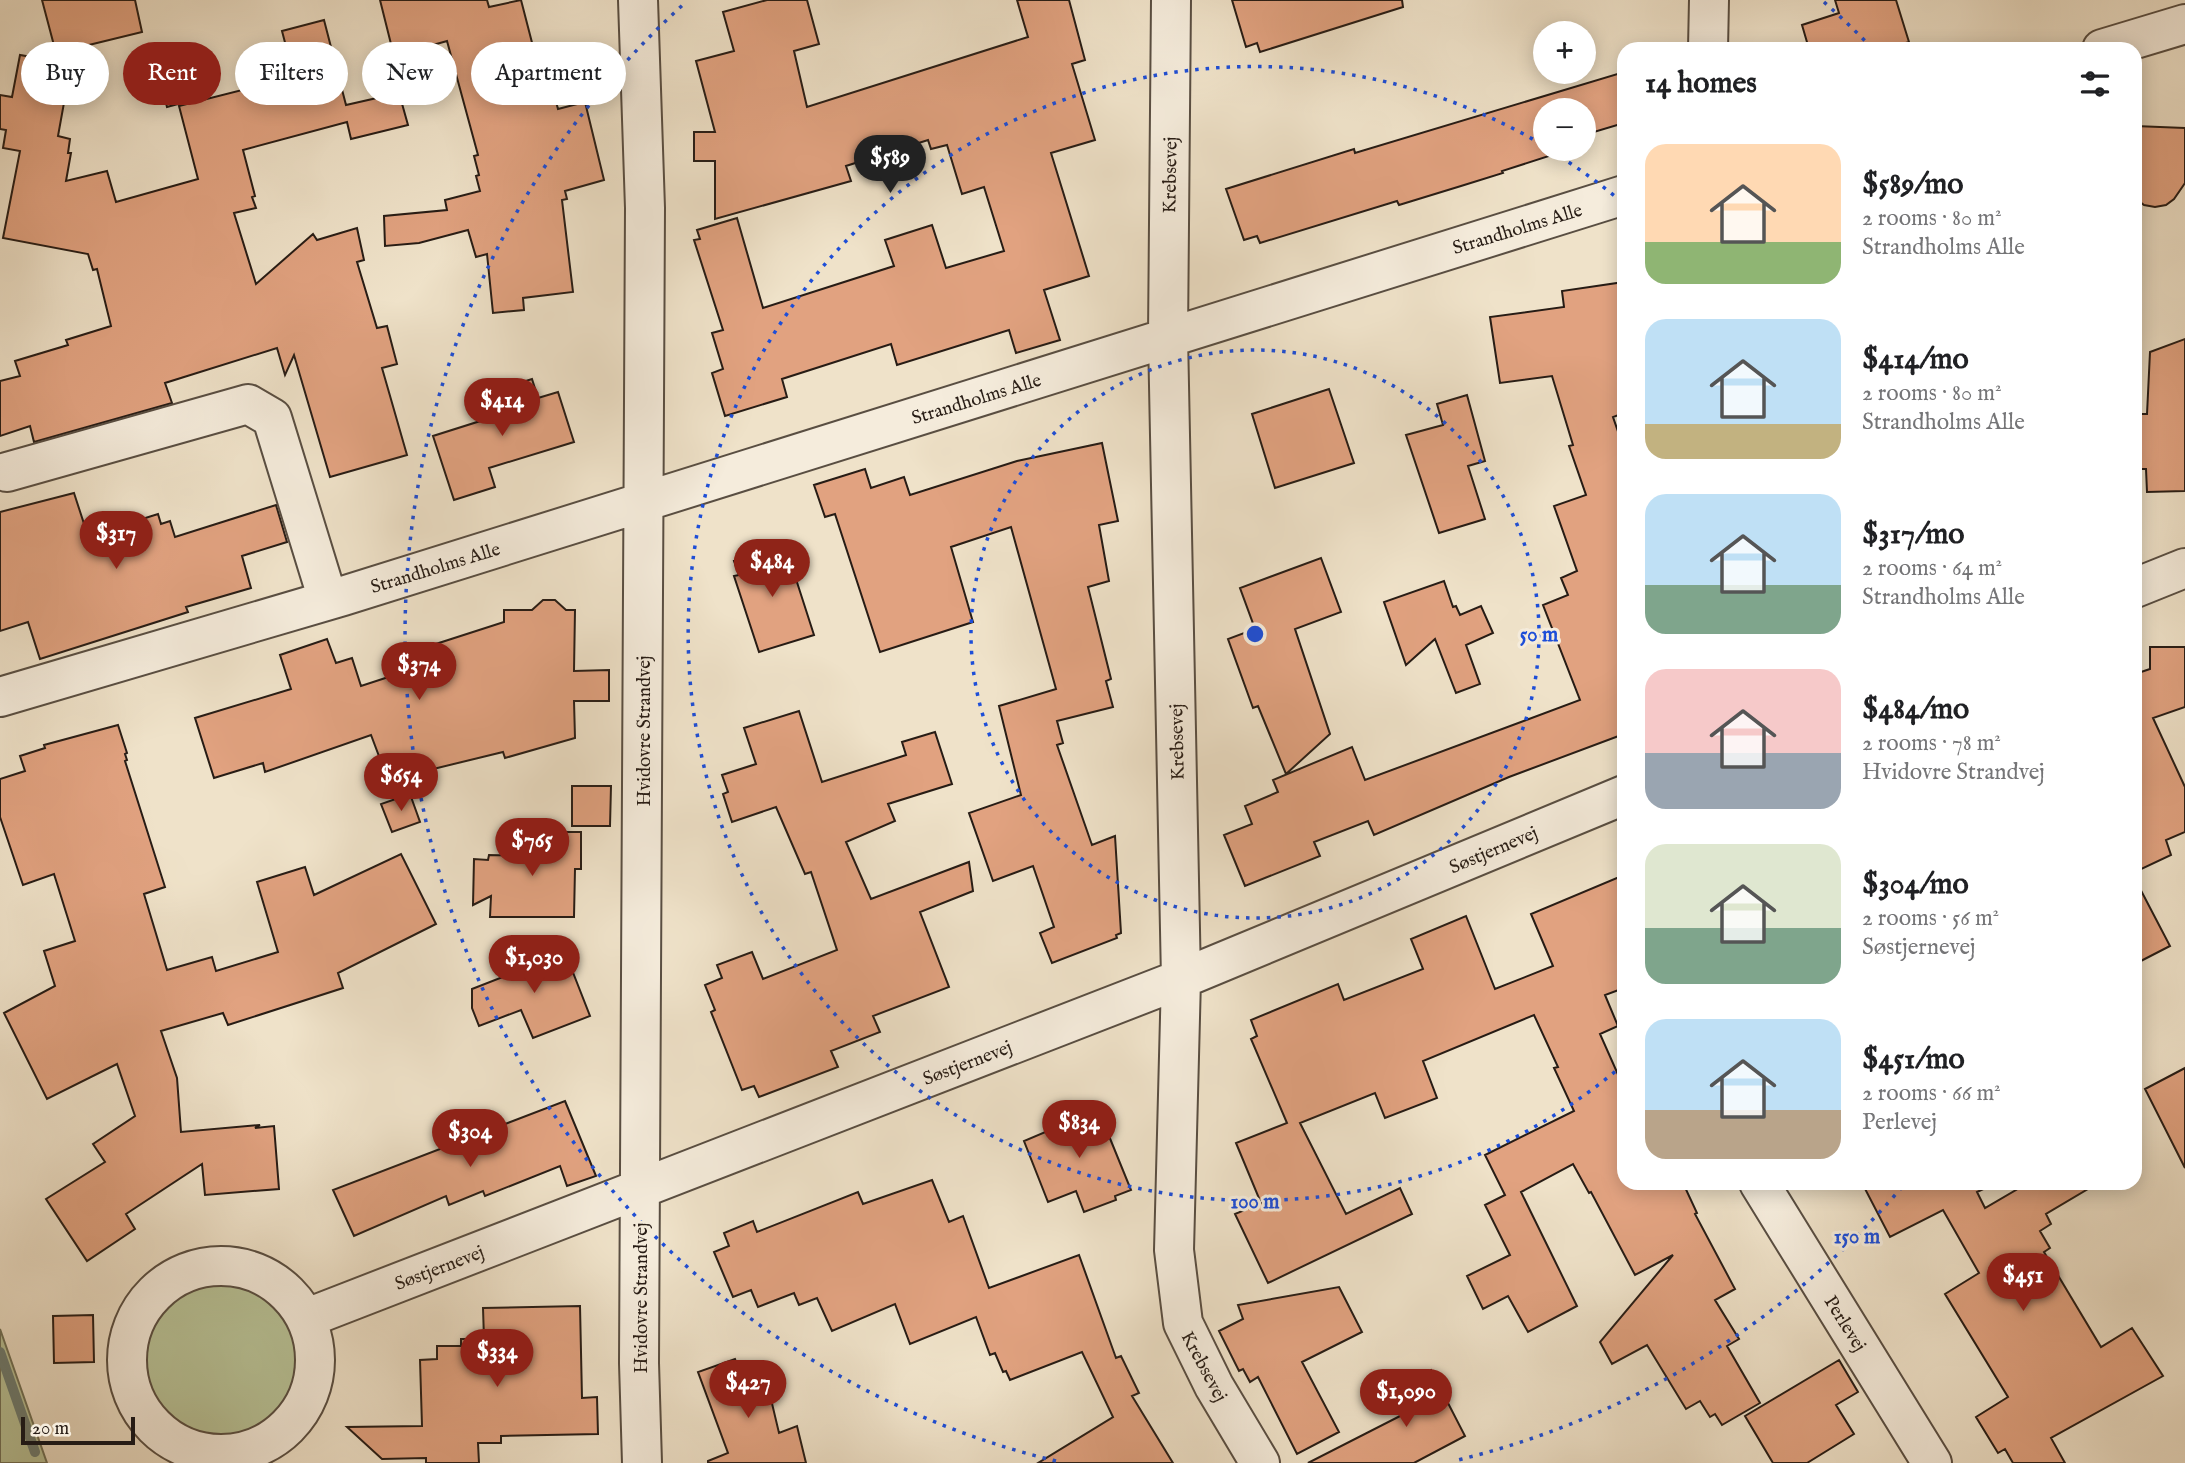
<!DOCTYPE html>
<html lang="en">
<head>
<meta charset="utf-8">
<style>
  body { margin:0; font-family:"IM FELL English",serif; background:#f6f6f6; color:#202124; height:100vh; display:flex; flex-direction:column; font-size:26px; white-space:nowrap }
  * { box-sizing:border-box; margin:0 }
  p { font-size:23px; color:#757577 }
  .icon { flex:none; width:38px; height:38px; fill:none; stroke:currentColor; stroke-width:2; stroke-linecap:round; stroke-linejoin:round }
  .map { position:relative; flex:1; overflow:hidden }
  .side { position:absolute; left:1617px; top:42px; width:525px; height:1148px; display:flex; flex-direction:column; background:#fff; border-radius:21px; box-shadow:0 4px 18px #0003 }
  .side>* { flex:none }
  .banner { position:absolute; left:21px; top:42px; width:665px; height:63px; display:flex; gap:14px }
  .buttons { position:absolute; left:1533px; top:21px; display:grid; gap:14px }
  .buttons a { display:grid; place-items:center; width:63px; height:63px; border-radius:50%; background:#fff; box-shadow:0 4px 18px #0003; font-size:35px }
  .scale { position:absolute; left:21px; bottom:18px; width:114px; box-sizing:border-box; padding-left:7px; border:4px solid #271c15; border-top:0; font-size:19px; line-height:24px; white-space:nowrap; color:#271c15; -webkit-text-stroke:5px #f5ecdc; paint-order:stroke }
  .price { position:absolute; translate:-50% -60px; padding:0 16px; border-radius:24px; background:#8f2418; color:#fff; font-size:23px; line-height:46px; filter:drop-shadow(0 2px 4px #0008) }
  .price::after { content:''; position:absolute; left:50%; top:42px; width:21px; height:16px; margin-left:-10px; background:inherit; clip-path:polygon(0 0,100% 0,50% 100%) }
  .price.current { background:#222; color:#fff }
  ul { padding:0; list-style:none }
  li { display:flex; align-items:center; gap:21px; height:175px; padding:0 28px }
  li span { display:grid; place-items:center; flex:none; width:196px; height:140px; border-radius:21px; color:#555 }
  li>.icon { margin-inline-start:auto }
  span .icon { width:84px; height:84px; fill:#fffc; stroke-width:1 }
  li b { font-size:30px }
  h2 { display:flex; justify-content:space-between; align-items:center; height:84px; padding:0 28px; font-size:30px }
  .tag { padding:0 24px; border-radius:32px; background:#fff; box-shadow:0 4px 18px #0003; font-size:24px; line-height:63px }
  .tag.current { background:#8f2418; color:#fff }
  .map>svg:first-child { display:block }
  .green { fill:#b8c398; stroke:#707056; stroke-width:2 }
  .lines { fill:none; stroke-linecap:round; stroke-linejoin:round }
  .stream { stroke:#6c7d73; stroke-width:10 }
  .building { fill:#e1a280; stroke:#271c15; stroke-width:2 }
  .street-casing { stroke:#594e42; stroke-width:42 }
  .street { stroke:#f5ecdc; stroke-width:38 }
  .ring { fill:none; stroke:#1d4ed8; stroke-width:3.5; stroke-dasharray:3.5 7 }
  .labels { text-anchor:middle; stroke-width:6; stroke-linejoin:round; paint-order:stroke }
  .street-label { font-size:19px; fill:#271c15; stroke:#f5ecdc }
  .centre { fill:#1d4ed8; stroke:#f5ecdc; stroke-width:3.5 }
  .ring-label { font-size:21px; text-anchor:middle; font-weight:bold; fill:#1d4ed8; stroke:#f5ecdc; stroke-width:6; stroke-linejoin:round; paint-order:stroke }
</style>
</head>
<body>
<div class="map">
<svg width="2185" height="1463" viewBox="0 0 2185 1463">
  <rect width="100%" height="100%" fill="#efe2c9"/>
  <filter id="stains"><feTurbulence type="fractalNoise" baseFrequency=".00286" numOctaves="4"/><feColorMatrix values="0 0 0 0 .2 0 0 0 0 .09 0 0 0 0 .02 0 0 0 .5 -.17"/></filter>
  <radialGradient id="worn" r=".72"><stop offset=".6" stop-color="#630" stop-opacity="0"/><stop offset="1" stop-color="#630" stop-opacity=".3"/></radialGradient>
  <path class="green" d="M141 1358a78 78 0 1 1 156 0a78 78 0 1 1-156 0Z
    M0,1329l47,134h-47z"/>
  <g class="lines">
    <path class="stream" d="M0,1352l35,100"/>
  </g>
  <path class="building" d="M42,0h93l7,32 -86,21z
    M380,0h107l2,7 32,-7 23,89 8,-2 6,22 27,-7 19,78 -39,11 2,8 -5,1 11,92 -50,6 1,12 -31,3 -6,-59 -11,3 -8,-27 -49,13 -34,3 -1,-30 63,-6 -2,-10 35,-9 -4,-15 3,-1 -5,-19 4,-1 -31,-114 -53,15z
    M767,0h40l12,44 -25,7 13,56 221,-70 -11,-37h52l16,60 -13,4 23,76 -44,13 38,123 -45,14 16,50 -44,13 -7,-23 -112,35 -6,-21 -109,35 5,18 -62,19 -13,-43 11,-4 -11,-36 11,-3 -29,-90 6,-1 -3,-9 40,-12 26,90 131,-42 -9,-26 47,-15 14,43 58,-17 -20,-64 -22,7 -15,-49 -16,4 -3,-9 -82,26 5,15 -136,38v-58h-21v-29h21l-19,-71 38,-10 -11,-39z
    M1232,0h170l1,7 -143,45 -3,-9 -11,4z
    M1835,0h61l13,42 -23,7h-77l-7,-24 37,-12z
    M324,20l22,85 53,-12 9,32 -57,14 -4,-17 -104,28 12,46 -3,1 4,11 -22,5 22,71 57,-50 4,6 40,-12 7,32 -7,2 20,66 10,-2 10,38 -15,4 25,87 -77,22 -36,-122 -9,20 -8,-27 -112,35 7,20 -138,39 -4,-16 -30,10v-55l20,-5 -5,-15 53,-16 -2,-5 45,-14 -14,-57 -4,1 -5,-16 -85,-16 17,-87 -17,-3 3,-18 -6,-1v-34l12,2 8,-42 51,9 -13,72 12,3 -2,14h3l-5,28 41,-10 9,31 82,-23 -19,-73 115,-29 -12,-46z
    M193,55l11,42 -37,10 -11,-42z
    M1624,72v51l-40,12v-25h-39v39l4,7 -47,15 1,2 -42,13 -62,19 -2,-4 -137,42 -3,-7 -13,4 -18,-51 128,-40 1,4z
    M2135,126l50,2v55l-11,16 -8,6 -11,2 -11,-2 -9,-7z
    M1624,282v131l-11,4 11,32v285l-115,43 -135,58 -6,-14 -54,21 6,14 -75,30 -21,-51 28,-11 -7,-18 33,-14 -5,-12 79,-33 13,33 215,-80 -37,-95 25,-10 -7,-17 16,-7 -23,-65 32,-11 -17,-49 4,-1 -21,-69 -52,7 -10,-66 74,-10 -2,-16z
    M2185,339v152l-38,1 -1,-23h-11v-55h12l3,-62z
    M532,379l6,19 20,-6 16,50 -85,26 6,19 -41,13 -21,-64 63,-20 -2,-5 12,-4 -6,-18z
    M1329,389l25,74 -79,25 -23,-74z
    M1467,395l18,66 -17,5 17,53 -46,14 -33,-98 37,-10 -6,-21z
    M1102,443l16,78 -19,4 10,56 -21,6 23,92 -5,2 7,26 -56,14 6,22 -6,2 35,100 23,-9 6,97 -5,2 1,3 -65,25 -12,-30 14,-6 -21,-61 -40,15 -24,-68 52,-18 -22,-89 57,-17 -45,-162 -60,20 22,75 -93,30 -45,-138 -10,3 -11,-32 51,-16 6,19 33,-11 6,18 107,-34z
    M74,493l14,43 70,-22 3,10 9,-3 5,16 101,-32 11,37 -45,14 9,32 -65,19 2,5 -148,47 -12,-37 -28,9v-119z
    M785,545l29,90 -55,17 -25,-76 5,-1 -5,-14z
    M1321,558l20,54 -46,17 35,105 -44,40 -28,-68 -5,2 -25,-69 27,-10 -15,-41z
    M1444,581l9,26 3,-1 4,9 21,-9 12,27 -27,12 14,39 -24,9 -21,-54 -29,26 -22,-63z
    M543,600h12l11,10h9l-1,61 35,-1v31h-35l1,37 -70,20 -2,-6 -115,28 -17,-45 -106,37 -2,-9 -49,15 -19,-60 96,-29 -11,-34 47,-16 9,24 16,-5 9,28 55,-18 -5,-16 93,-30v-12h28z
    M2150,647h35v60l-32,11 32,69v45l-19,8 5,15 -36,17v-198l15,-5z
    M799,711l23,71 84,-27 -4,-13 33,-10 17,52 -64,20 7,17 -49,21 25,57 98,-37 4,29 -53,21 29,75 -76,29 7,16 -49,19 7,16 -79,30 -5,-11 -12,4 -31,-78 4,-2 -10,-25 17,-7 -5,-13 35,-13 11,27 74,-29 -26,-78 -6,2 -29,-67 -44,15 -9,-28 5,-2 -6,-17 34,-11 -12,-36z
    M118,725l9,28 -2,1 2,6 -2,1 40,126 -21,7 23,76 45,-13 4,14 62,-19 -21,-70 48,-15 9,28 87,-41 35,70 -98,49 5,15 -115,37 -5,-12 -62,18 16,47 4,54 79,-7 -5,3 19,-2 5,63 -74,6 -3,-31 -76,50 9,15 -48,32 -41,-62 59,-37 -12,-18 42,-28 -18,-52 -70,35 -43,-86 51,-27 -11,-35 31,-10 -21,-67 -31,11 -23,-68v-38l25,-8 -5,-15 25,-8 -1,-3z
    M572,786h39l-1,40h-38z
    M410,794l10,28 -28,10 -11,-28z
    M527,832h54v37h-6l-1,48h-84l1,-21 -18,9 1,-46 14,1 1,-5 38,1z
    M1624,875v113l-19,7 13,31 -18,8 24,54v95h59l14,30 -2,1 40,75 -20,11 24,39 -12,7 33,57 -38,22 -7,-11 -5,3 -10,-16 -14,8 -39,-64 -35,19 -12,-22 73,-87 -38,20 -44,-83 -2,1 -16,-29 -52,28 56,114 -49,26 -20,-36 -25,13 -16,-33 43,-21 -25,-50 20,-10 -20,-40 89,-44 -20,-43 4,-1 -24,-52 -111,46 14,37 -52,20 -10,-25 -75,30 46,91 54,-26 12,26 -144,69 -33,-69 26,-11 -25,-60 51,-20 -36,-84 6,-3 -6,-16 87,-36 6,16 79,-31 -12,-30 55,-23 29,73 58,-23 -22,-52z
    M2135,879l35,67 -35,18z
    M563,947l27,69 -57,22 -12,-28 -42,16 -7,-18v-19l36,-14 -2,-5z
    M2185,1068v100l-40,-79z
    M565,1101l31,75 -29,10 -7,-20 -75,30 -2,-5 -34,14 -3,-9 -92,40 -21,-46z
    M1096,1104l35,86 -16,6 1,4 -32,12 -8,-21 -28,11 -24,-61 31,-13 -2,-6z
    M932,1180l17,42 14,-6 26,72 90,-33 37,103 5,-2 18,37 -7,3 41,67h-135l75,-46 -31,-65 -72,28 -4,-9 -3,1 -8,-19 -5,2 -14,-38 -66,27 -15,-40 -63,27 -15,-33 -18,7 -5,-12 -36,14 -7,-17 -18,7 -19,-45 15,-6 -5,-13 29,-12 4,11 101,-40 5,12z
    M1862,1183h134l-19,9 8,16 43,-25h70l-52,31 5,10 -11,7 10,17 -6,4 57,95 31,-19 31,48 -112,62 14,25h-52l-8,-14 -7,4 -22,-36 32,-20 -63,-103 34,-21 -36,-63 -53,27z
    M1339,1287l23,45 -60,30 37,70 -42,22 -39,-77 -8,5 -7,-13 -4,2 -20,-40 24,-12 -5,-14z
    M580,1306l2,92 15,-1 1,37 -97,2v7h-23l1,20h-53v-5l-44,1 -35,-32 75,-1 -2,-66 17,-1v-13h24v-7h23l-1,-31z
    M93,1315l1,47 -40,1 -1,-47z
    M735,1359l10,27 12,-3 3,15 10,-3 9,38 18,-7 9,37h-98v-2l20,-8 -30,-81z
    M1839,1360l19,32 -22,13 18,29 -47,29h-34l-28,-47z
    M1431,1370l34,66 -51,27h-106l98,-50 -12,-24z"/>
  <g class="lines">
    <defs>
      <path id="street" d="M638,0l7,208 -6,1155 3,100
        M1171,0l-3,336 13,643 -7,271 9,73 31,63 46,77
        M1708,49l1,-49
        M2102,49l83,-25
        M7,472l241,-68 24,14 56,182
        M2135,588l50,-20
        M0,697l343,-101 1281,-401
        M1759,1183l173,280
        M127 1360a94 94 0 1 1 188 0a94 94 0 1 1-188 0Z
        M307,1318l874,-339 443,-184"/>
    </defs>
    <use href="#street" class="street-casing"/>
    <use href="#street" class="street"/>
  </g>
  <g class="ring">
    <circle cx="1255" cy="634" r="284"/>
    <path d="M1623 1065A567 567 0 1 1 1543 145M1551 151A567 567 0 0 1 1623 203"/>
    <path d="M1902 1187A851 851 0 0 1 1454 1461M1056 1461A851 851 0 0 1 686 2M1824 2A851 851 0 0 1 1872 48"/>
  </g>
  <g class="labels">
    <g class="street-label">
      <text transform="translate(1169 175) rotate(-89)" y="7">Krebsevej</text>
      <text transform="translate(1517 228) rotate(-17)" y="7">Strandholms Alle</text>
      <text transform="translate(976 398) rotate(-17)" y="7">Strandholms Alle</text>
      <text transform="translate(435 567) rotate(-17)" y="7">Strandholms Alle</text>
      <text transform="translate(643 731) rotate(-90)" y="7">Hvidovre Strandvej</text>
      <text transform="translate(1176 742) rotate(-91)" y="7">Krebsevej</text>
      <text transform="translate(1493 849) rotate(-23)" y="7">Søstjernevej</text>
      <text transform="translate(967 1062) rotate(-21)" y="7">Søstjernevej</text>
      <text transform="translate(439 1267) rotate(-21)" y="7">Søstjernevej</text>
      <text transform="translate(640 1298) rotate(-90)" y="7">Hvidovre Strandvej</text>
      <text transform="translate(1846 1323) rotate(58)" y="7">Perlevej</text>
      <text transform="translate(1205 1366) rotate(62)" y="7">Krebsevej</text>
    </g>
  </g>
  <circle cx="1255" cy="634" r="10" class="centre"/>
  <g class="ring-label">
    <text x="1539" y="641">50 m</text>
    <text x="1255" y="1208">100 m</text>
    <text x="1857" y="1243">150 m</text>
  </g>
  <rect width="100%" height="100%" filter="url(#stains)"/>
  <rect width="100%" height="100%" fill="url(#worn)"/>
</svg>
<div class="buttons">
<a>+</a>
<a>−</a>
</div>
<div class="scale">20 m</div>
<b class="price current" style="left:890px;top:195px">$589</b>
<b class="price" style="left:502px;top:438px">$414</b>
<b class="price" style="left:116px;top:571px">$317</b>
<b class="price" style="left:772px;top:599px">$484</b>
<b class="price" style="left:419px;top:702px">$374</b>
<b class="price" style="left:401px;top:813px">$654</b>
<b class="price" style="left:532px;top:878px">$765</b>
<b class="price" style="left:534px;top:995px">$1,030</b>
<b class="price" style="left:1079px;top:1160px">$834</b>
<b class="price" style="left:470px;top:1169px">$304</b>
<b class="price" style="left:2023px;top:1313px">$451</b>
<b class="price" style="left:497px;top:1389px">$334</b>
<b class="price" style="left:748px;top:1420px">$427</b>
<b class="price" style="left:1406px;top:1429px">$1,090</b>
<div class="banner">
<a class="tag">Buy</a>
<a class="tag current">Rent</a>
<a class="tag">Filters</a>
<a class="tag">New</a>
<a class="tag">Apartment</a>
</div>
<section class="side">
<h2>14 homes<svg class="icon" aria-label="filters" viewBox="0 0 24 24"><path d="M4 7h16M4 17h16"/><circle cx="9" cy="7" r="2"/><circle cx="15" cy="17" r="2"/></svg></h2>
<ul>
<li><span style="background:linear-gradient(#ffd9b3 70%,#8fb573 0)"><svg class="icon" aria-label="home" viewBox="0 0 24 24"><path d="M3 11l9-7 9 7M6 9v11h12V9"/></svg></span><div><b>$589/mo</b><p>2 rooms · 80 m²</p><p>Strandholms Alle</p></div></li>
<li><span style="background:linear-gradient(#bfe0f5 75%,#c2b280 0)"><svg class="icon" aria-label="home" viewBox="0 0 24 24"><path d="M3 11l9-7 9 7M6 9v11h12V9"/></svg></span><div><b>$414/mo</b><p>2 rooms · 80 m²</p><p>Strandholms Alle</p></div></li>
<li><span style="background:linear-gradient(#bfe0f5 65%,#7fa58c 0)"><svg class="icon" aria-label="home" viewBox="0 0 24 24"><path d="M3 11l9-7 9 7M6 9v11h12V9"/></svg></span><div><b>$317/mo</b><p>2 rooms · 64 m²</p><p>Strandholms Alle</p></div></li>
<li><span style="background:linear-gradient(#f6c9c9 60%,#9aa5b1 0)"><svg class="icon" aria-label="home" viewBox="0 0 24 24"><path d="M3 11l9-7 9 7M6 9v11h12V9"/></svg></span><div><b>$484/mo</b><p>2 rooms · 78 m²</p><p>Hvidovre Strandvej</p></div></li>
<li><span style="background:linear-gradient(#dfe7d0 60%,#7fa58c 0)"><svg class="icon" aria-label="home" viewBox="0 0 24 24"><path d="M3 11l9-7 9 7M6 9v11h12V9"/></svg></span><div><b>$304/mo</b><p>2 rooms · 56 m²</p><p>Søstjernevej</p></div></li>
<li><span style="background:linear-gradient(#bfe0f5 65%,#b9a48a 0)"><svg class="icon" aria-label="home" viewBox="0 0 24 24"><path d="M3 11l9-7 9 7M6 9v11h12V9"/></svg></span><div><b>$451/mo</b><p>2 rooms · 66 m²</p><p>Perlevej</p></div></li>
</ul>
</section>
</div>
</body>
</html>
